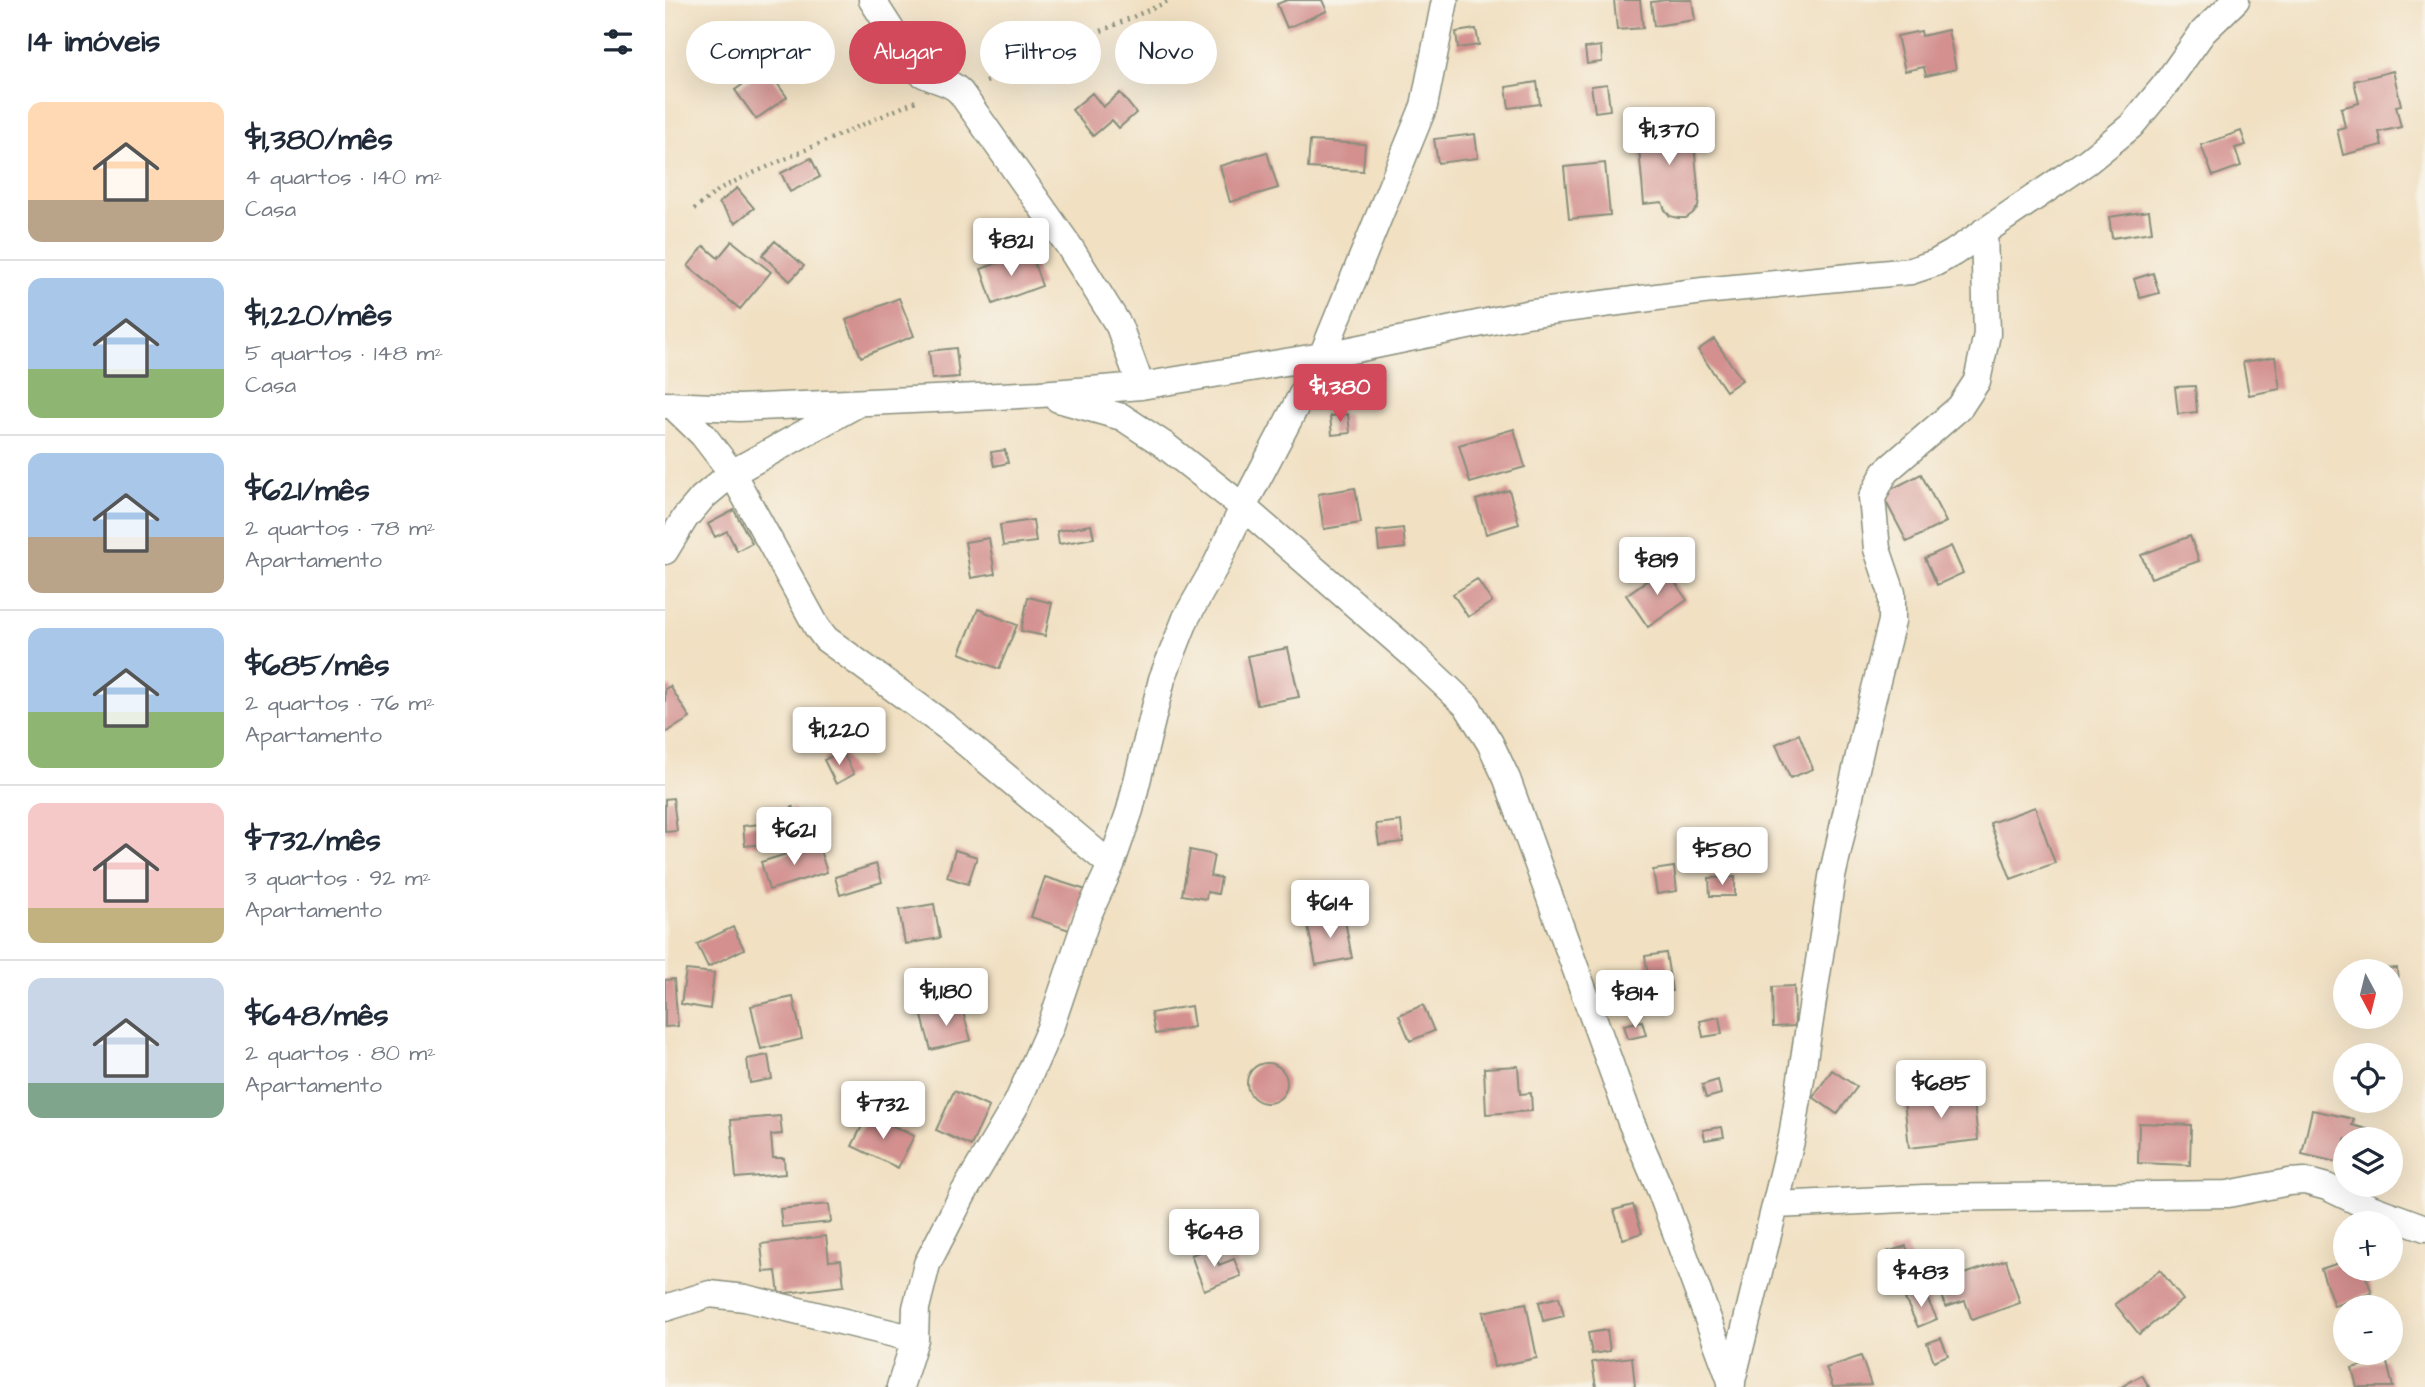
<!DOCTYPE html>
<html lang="pt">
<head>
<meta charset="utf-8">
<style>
  body { margin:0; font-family:"Architects Daughter",sans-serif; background:#f2f2f3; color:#1f2937; height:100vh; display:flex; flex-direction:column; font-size:26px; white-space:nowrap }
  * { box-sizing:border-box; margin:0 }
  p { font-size:23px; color:#747a83 }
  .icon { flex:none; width:38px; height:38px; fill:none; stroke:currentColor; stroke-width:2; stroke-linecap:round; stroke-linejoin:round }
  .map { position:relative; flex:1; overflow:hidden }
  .drawer { display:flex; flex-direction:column; background:#fff; width:665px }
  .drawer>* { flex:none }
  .hud { position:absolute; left:21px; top:21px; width:665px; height:63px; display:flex; gap:14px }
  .needle { width:46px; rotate:173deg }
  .fabs { position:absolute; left:1668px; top:959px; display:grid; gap:14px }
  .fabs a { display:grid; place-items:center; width:70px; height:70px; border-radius:50%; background:#fff; box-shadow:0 7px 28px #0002; font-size:35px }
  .price { position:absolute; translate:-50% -60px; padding:0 16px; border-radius:7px; background:#fff; color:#222; font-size:23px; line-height:46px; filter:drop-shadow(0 2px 4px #0008) }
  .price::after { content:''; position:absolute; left:50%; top:42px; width:21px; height:16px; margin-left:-10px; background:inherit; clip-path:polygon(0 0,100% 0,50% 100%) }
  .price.active { background:#d1495b; color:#fff }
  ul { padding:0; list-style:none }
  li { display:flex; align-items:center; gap:21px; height:175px; padding:0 28px }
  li+li { border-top:2px solid #e0e1e3 }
  li span { display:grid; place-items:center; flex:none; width:196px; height:140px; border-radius:14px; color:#555 }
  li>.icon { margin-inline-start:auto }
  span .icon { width:84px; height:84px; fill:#fffc; stroke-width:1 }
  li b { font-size:30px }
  h2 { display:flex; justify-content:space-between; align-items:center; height:84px; padding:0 28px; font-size:30px }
  .tag { padding:0 24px; border-radius:32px; background:#fff; box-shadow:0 7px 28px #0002; font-size:24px; line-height:63px }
  .tag.active { background:#d1495b; color:#fff }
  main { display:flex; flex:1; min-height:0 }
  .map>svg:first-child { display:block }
  .building { fill:#d3908f }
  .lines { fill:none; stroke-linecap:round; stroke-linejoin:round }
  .street-casing { stroke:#888e7b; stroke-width:29 }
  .path { stroke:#888e7b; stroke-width:4.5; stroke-dasharray:2 5; stroke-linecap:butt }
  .street { stroke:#fff; stroke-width:26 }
</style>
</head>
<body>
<main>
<section class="drawer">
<h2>14 imóveis<svg class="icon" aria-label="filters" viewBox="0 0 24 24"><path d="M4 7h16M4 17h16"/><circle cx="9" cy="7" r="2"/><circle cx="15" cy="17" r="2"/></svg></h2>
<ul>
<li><span style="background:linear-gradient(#ffd9b3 70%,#b9a48a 0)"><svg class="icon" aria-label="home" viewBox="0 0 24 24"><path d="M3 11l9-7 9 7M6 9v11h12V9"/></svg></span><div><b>$1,380/mês</b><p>4 quartos · 140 m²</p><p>Casa</p></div></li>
<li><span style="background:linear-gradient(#a9c7e8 65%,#8fb573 0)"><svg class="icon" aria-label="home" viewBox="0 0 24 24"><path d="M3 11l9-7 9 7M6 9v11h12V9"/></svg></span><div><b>$1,220/mês</b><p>5 quartos · 148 m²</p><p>Casa</p></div></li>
<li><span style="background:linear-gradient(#a9c7e8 60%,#b9a48a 0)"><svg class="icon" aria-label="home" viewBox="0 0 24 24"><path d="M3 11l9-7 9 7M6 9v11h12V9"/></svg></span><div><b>$621/mês</b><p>2 quartos · 78 m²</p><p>Apartamento</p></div></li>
<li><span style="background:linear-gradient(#a9c7e8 60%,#8fb573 0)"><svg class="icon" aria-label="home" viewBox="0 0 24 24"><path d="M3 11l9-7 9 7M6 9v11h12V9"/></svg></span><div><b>$685/mês</b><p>2 quartos · 76 m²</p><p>Apartamento</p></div></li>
<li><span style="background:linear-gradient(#f6c9c9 75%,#c2b280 0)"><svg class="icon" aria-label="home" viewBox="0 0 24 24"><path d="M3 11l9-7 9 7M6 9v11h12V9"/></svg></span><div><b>$732/mês</b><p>3 quartos · 92 m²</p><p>Apartamento</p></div></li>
<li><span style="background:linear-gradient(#c9d6e8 75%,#7fa58c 0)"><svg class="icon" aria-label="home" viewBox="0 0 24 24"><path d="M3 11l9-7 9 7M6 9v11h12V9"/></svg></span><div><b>$648/mês</b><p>2 quartos · 80 m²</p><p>Apartamento</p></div></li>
</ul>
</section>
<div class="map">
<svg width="1760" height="1387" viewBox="0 0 1760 1387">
  <rect width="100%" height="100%" fill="#f7f3e8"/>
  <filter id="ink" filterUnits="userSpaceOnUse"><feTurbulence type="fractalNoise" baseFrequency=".0143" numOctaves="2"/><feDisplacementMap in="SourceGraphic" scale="14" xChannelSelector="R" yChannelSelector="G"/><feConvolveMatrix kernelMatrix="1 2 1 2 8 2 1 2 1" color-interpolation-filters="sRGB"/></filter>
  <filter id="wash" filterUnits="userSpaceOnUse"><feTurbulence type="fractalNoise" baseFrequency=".00686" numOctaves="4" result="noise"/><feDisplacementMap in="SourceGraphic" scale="28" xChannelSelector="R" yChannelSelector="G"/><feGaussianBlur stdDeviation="1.57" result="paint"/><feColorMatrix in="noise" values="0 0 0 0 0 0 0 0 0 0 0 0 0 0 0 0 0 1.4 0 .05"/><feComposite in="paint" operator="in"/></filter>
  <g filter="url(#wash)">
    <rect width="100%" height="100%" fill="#f1e0c2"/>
    <g id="blocks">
      <path class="building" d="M622,0h35l5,11 -40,17 -10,-24z
        M949,0h26l3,28 -26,2z
        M1001,0h26l3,20 -41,6 -3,-24z
        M90,26l8,36 -27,7 -5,-21 -9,3 -3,-16z
        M811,29l3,16 -21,3 -2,-16z
        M1283,30l8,39 -30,7 -2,-9 -19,4 -8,-35 24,-5 1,5z
        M936,46l1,16 -15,2 -2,-16z
        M101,68l21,29 -31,22 -21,-29z
        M1728,71l8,34 -5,1 5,21 -22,5 3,13 -39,10 -6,-26 8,-2 -4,-19 18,-5 -5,-22z
        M872,82l3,22 -31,4 -3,-21z
        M942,84l3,26 -15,2 -4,-26z
        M427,93l11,14 17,-14 16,20 -17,15 -7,-8 -19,16 -21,-26z
        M1027,121l7,77 -1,9 -5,6 -7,5h-8l-8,-2 -5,-6 -3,-8 -18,2 -7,-78z
        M1576,131l5,14 -11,3 6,18 -28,10 -12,-31z
        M810,134l3,24 -40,5 -4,-24z
        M645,141l55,3 -2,27 -55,-3z
        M602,152l11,36 -48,14 -10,-36z
        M146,158l9,19 -30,15 -9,-19z
        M940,163l5,52 -41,4 -5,-52z
        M72,188l17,20 -19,15 -16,-20z
        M1484,211l3,21 -40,6 -3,-21z
        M67,241l39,31 -31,37 -52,-43 16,-20 14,12z
        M110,241l29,25 -14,15 -28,-26z
        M365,251l12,35 -49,18 -12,-35z
        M1488,273l6,20 -19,5 -6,-19z
        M234,298l15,38 -53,21 -15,-37z
        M1049,339l28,41 -16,11 -28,-41z
        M291,348l3,29 -27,2 -3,-28z
        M1610,357l5,32 -31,6 -6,-33z
        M1530,386l2,26 -19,2 -3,-27z
        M683,414l2,19 -18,2 -2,-19z
        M849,429l11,38 -55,16 -11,-38z
        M340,450l3,13 -14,3 -3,-14z
        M1256,474l25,48 -39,20 -25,-48z
        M690,488l6,35 -37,6 -6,-35z
        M844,490l10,34 -33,10 -10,-34z
        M69,510l18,33 -15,8 -10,-20 -12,6 -7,-13z
        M368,520l3,22 -33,4 -3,-21z
        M426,525l3,13 -35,6 -2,-13z
        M738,528l2,20 -26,3 -2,-20z
        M1525,536l9,25 -48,17 -10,-23z
        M324,538l6,36 -24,4 -6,-36z
        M1286,546l12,27 -26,12 -12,-27z
        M1000,568l22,32 -39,27 -22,-32z
        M812,579l15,23 -24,15 -15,-23z
        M363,597l24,6 -7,33 -24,-5z
        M313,609l39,16 -18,44 -39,-16z
        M623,648l11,49 -42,8 -10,-49z
        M5,686l20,32 -25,15v-44z
        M1134,734l14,35 -23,9 -14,-34z
        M177,751l12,23 -18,10 -12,-24z
        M8,798l4,33 -12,1v-33z
        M128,807l10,13 -16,12 -9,-13z
        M1370,807l20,56 -44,16 -21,-56z
        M736,821l2,21 -24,3 -3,-21z
        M95,824l2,20 -17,2 -2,-20z
        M153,844l9,28 -58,18 -8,-28z
        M290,850l22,7 -9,27 -21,-7z
        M525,850l24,5 -4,21 11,2 -3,16 -11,-2 -1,7 -24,-4z
        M211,864l6,18 -42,13 -5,-18z
        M1009,867l3,24 -20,3 -4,-24z
        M380,877l41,13 -14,41 -41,-14z
        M1070,877v19h-25l-1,-18z
        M269,904l6,34 -35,6 -6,-34z
        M679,915l8,43 -36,7 -9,-43z
        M68,927l11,22 -36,18 -11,-23z
        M1001,953l6,38 -21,4 -6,-39z
        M1732,968l1,15 -7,1v-13h-11v-2z
        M21,970l28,3 -4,36 -29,-5z
        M9,979l4,47 -13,1v-47z
        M1129,986l1,40 -22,1 -1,-40z
        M128,997l9,42 -41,10 -10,-43z
        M296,1005l10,35 -40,10 -9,-34z
        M758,1005l11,26 -24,10 -11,-26z
        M526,1006l3,21 -39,7 -4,-21z
        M1054,1017l3,17 -19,3 -3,-16z
        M977,1021l4,14 -18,4 -4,-14z
        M103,1055l4,24 -22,4 -3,-24z
        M582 1083a20 20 0 1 1 40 0a20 20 0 1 1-40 0Z
        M853,1066l2,28 11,-1 1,18 -46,3 -2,-46z
        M1167,1070l25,17 -20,27 -24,-17z
        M1053,1080l3,14 -15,4 -4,-13z
        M289,1091l35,16 -18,39 -35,-16z
        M1308,1093l5,47 -69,8 -5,-48z
        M1647,1110l42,9 -2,6 15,4 -2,10h-20v25l-43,-10z
        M203,1114l46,22 -16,32 -46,-22z
        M115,1116l2,18 -11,1 2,23h11l1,16 -49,4 -5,-58z
        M1474,1123l52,2 -1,40 -52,-2z
        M1057,1127l2,10 -19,3 -2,-10z
        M164,1204l2,18 -49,5 -2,-18z
        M968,1205l9,28 -19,6 -9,-29z
        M161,1236l3,25 12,-1 3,26 -65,8 -3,-23 -12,1 -3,-28z
        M1241,1246l11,28 -20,7 -10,-29z
        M547,1247l7,18 15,-6 7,17 -37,14 -13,-35z
        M1341,1260l14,43 -48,17 -7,-19 -19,6 -8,-24z
        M1680,1261v8h18l9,24 -38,13 -13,-37z
        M1495,1270l23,30 -44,34 -24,-30z
        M1258,1290l14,29 -19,8 -13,-28z
        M894,1297l5,19 -21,5 -4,-19z
        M861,1303l11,55 -43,9 -11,-55z
        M942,1330l3,21 -18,3 -4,-21z
        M1276,1338l7,17 -14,6 -7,-18z
        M1196,1356l10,29 -38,2 -7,-19z
        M967,1357l3,30h-39l-4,-25z
        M1721,1359l7,28h-36l-5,-19z
        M1477,1375l7,12h-28z"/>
    </g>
  </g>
  <g filter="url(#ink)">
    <use href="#blocks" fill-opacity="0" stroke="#888e7b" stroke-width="2"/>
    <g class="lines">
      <defs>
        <path id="street" d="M207,0l45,70c13,11 32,9 44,23l108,153 50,80 22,60
          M393,399l64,18 41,27 80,63 170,148 54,51 23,37 17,36 124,343 30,70 71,192
          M0,405l74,3 301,-14 101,-8 181,-30 204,-42 177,-23 208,-20 24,-8 18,-10 135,-92 43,-35 34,-41 38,-53 33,-32
          M7,405l31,30 29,38 85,154 9,12 121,88 164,138
          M0,551l20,-33 17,-20 30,-25 125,-69
          M1111,1205l148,-7 304,-4 61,-12 16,-1 22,6 44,21 54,20
          M0,1308l45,-14 35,4 170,41
          M1066,1385l61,-248 40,-260 32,-144 28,-112v-28l-15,-44 -5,-51 13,-26 75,-65 17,-26 10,-47 -3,-103
          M235,1387l15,-48 1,-31 11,-44 36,-70 54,-91 33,-75 38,-113 23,-50 19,-55 32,-131 24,-61 31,-55 26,-56 79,-151 102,-250 21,-106"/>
      </defs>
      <use href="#street" class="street-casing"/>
      <path class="path" d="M321,82l185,-82
        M29,209l29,-22 19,-9 174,-77"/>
      <use href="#street" class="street"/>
    </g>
  </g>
</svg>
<div class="fabs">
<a><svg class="needle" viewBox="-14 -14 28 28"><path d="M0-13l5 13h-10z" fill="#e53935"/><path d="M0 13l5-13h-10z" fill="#747a83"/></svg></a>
<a><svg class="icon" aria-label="locate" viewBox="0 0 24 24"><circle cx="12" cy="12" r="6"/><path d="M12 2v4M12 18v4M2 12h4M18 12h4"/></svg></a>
<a><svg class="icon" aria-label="layers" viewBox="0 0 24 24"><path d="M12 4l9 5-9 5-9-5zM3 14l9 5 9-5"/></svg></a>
<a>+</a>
<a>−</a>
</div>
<b class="price" style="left:1004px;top:167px">$1,370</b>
<b class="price" style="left:346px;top:278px">$821</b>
<b class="price active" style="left:675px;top:424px">$1,380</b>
<b class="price" style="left:992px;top:597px">$819</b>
<b class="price" style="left:174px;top:767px">$1,220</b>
<b class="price" style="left:129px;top:867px">$621</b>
<b class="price" style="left:1057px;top:887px">$580</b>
<b class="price" style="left:665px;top:940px">$614</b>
<b class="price" style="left:281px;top:1028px">$1,180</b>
<b class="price" style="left:970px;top:1030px">$814</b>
<b class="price" style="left:1276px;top:1120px">$685</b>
<b class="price" style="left:218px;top:1141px">$732</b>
<b class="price" style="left:549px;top:1269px">$648</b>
<b class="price" style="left:1256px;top:1309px">$483</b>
<div class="hud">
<a class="tag">Comprar</a>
<a class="tag active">Alugar</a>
<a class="tag">Filtros</a>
<a class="tag">Novo</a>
</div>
</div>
</main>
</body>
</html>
